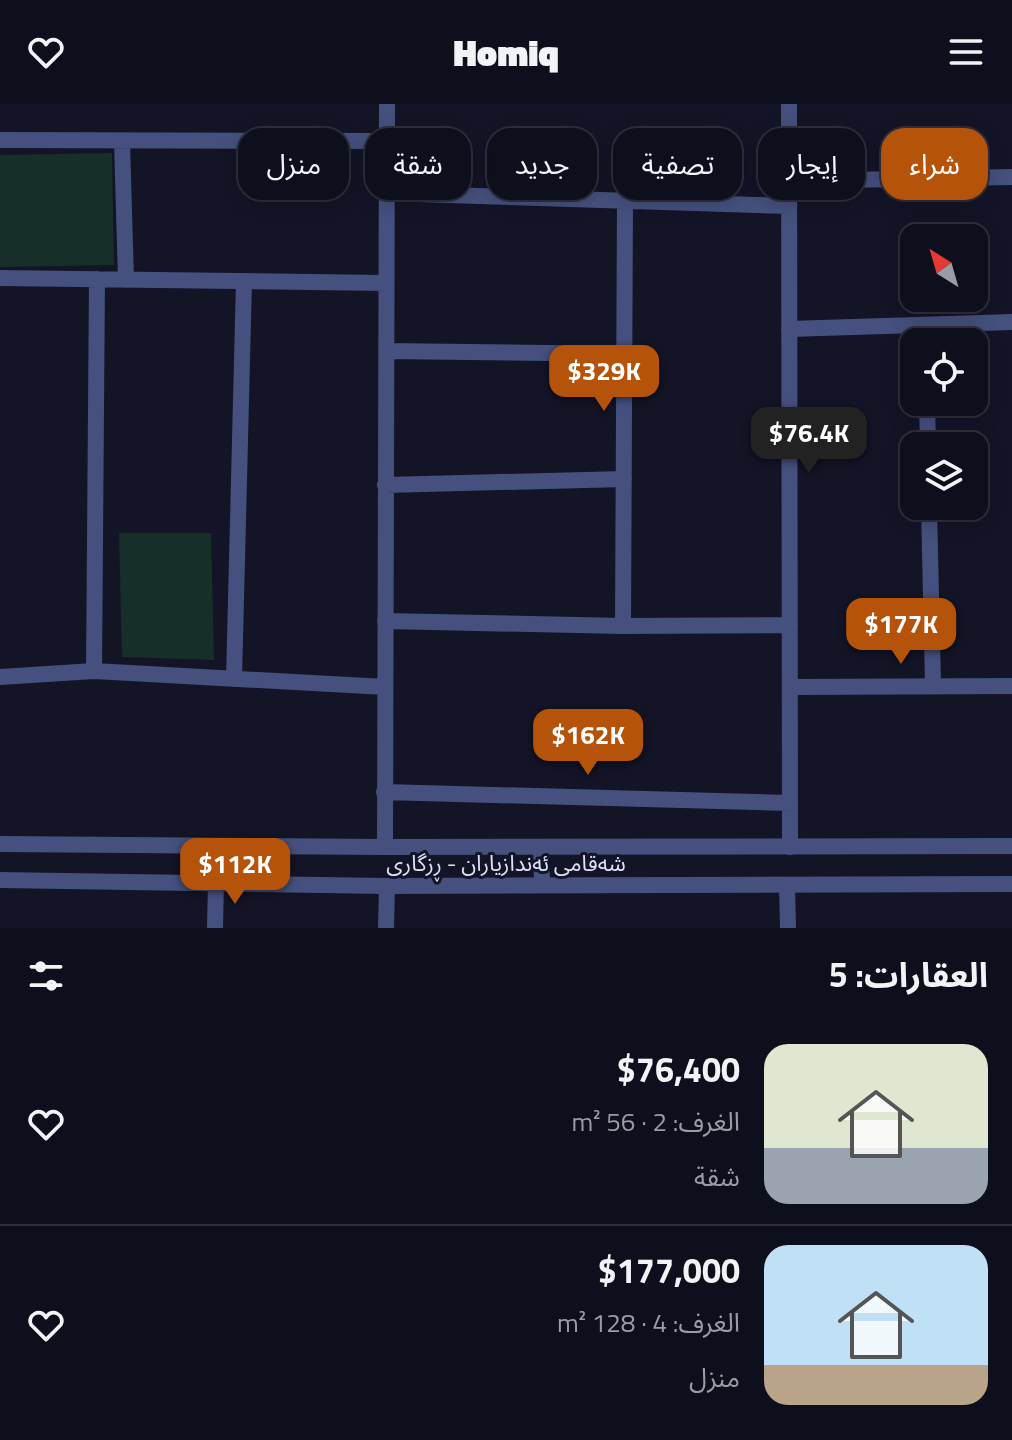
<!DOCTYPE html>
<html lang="ar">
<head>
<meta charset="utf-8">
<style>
  body { margin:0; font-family:"Titillium Web","Noto Sans Arabic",sans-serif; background:#1c1d29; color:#f1f3f6; direction:rtl; height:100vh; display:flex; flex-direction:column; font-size:30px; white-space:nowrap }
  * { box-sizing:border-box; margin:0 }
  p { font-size:26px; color:#9b9ca3 }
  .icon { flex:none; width:44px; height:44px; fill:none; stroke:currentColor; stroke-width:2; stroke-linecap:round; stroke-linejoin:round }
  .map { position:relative; height:824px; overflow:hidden; direction:ltr }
  .panel { display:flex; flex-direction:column; background:#0e0f1c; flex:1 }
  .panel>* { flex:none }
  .hud { position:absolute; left:24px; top:24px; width:964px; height:72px; direction:rtl; display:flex; gap:16px }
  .needle { width:52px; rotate:323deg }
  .controls { position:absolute; left:900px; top:120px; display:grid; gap:16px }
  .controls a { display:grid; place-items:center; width:88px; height:88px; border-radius:16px; background:#0e0f1c; box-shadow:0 4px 20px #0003,0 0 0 2px #2e2f3b; font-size:40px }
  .price { position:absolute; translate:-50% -68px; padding:0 18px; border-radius:16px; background:#b45309; color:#fff; font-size:26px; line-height:52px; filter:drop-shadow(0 2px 4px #0008) }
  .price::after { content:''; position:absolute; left:50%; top:48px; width:24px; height:18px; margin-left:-12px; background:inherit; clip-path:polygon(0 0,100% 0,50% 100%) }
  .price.selected { background:#222; color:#fff }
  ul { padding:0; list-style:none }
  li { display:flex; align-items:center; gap:24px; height:200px; padding:0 24px }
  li+li { border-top:2px solid #2e2f3b }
  li span { display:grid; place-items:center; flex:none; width:224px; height:160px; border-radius:24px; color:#555 }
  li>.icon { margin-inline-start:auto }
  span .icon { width:96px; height:96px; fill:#fffc; stroke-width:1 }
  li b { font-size:34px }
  h2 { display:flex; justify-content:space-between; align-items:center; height:96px; padding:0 24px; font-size:34px }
  .chip { padding:0 28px; border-radius:24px; background:#0e0f1c; box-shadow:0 4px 20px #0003,0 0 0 2px #2e2f3b; font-size:28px; line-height:72px }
  .chip.selected { background:#b45309; color:#fff }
  header { display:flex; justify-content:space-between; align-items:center; height:104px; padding:0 24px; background:#0e0f1c; font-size:36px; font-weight:800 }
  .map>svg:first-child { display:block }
  .green { fill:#172f29 }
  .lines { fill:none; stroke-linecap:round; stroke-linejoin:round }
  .minor { stroke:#45507e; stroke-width:16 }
  .tertiary { stroke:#45507e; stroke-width:16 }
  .labels { text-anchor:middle; stroke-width:6; stroke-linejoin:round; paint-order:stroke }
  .street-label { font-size:22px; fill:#dde0fa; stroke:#131426 }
</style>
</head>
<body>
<header><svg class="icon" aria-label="menu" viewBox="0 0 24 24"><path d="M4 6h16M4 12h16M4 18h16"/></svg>Homiq<svg class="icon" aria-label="heart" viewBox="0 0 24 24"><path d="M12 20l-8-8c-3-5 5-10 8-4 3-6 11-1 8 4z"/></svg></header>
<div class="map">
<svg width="1012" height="824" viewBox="0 0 1012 824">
  <rect width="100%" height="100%" fill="#131426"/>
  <path class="green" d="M112,49l2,112 -114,2v-112z
    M119,429h92l3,127 -92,-3z"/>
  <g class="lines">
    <path class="minor" d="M789,0l1,743
      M0,36l386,1
      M122,38l4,138
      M789,77l223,-4
      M386,89l403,13
      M0,174l386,5
      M925,221v17
      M789,225l223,-7
      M388,247l236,3
      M927,298l1,44
      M385,381l239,-6
      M929,402l4,179
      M385,517l238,5 167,-1
      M623,522l2,-426
      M94,567l3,-392
      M0,573l94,-6 291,16
      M234,575l10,-398
      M790,583l222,-1
      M384,688l406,11
      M385,743l2,-743
      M787,781l1,43
      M215,824l1,-46
      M386,824l1,-42"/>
    <path class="tertiary" d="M0,740l385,3 627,-1
      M541,743l1,38
      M0,776l387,6 625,-2"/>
  </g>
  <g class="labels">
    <g class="street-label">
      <text x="506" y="767">شەقامی ئەندازیاران - ڕزگاری</text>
    </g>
  </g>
</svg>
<div class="controls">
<a><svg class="needle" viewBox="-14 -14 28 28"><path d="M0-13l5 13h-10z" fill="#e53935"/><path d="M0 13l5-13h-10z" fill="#9b9ca3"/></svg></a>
<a><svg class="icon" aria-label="locate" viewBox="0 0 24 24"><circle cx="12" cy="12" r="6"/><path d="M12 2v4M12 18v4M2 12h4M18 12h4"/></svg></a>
<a><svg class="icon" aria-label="layers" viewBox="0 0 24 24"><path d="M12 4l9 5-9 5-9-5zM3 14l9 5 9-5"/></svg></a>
</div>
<b class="price" style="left:604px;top:309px">$329K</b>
<b class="price selected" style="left:809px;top:371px">$76.4K</b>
<b class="price" style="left:901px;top:562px">$177K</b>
<b class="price" style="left:588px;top:673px">$162K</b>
<b class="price" style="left:235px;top:802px">$112K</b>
<div class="hud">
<a class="chip selected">شراء</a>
<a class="chip">إيجار</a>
<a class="chip">تصفية</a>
<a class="chip">جديد</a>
<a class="chip">شقة</a>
<a class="chip">منزل</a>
</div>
</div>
<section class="panel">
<h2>العقارات: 5<svg class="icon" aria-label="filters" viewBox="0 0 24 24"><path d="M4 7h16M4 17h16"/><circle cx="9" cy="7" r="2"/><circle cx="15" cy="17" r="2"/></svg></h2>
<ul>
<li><span style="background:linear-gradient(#dfe7d0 65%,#9aa5b1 0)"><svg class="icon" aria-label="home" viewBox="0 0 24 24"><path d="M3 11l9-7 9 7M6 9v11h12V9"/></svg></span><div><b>$76,400</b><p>الغرف: 2 · 56 m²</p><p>شقة</p></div><svg class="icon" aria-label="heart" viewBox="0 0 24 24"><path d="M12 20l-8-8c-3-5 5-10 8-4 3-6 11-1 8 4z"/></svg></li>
<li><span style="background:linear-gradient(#bfe0f5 75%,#b9a48a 0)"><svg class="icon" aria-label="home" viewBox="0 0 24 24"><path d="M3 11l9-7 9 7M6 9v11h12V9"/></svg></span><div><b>$177,000</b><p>الغرف: 4 · 128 m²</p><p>منزل</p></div><svg class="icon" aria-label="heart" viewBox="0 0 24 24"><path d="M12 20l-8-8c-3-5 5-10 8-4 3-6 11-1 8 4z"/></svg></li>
</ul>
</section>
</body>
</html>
